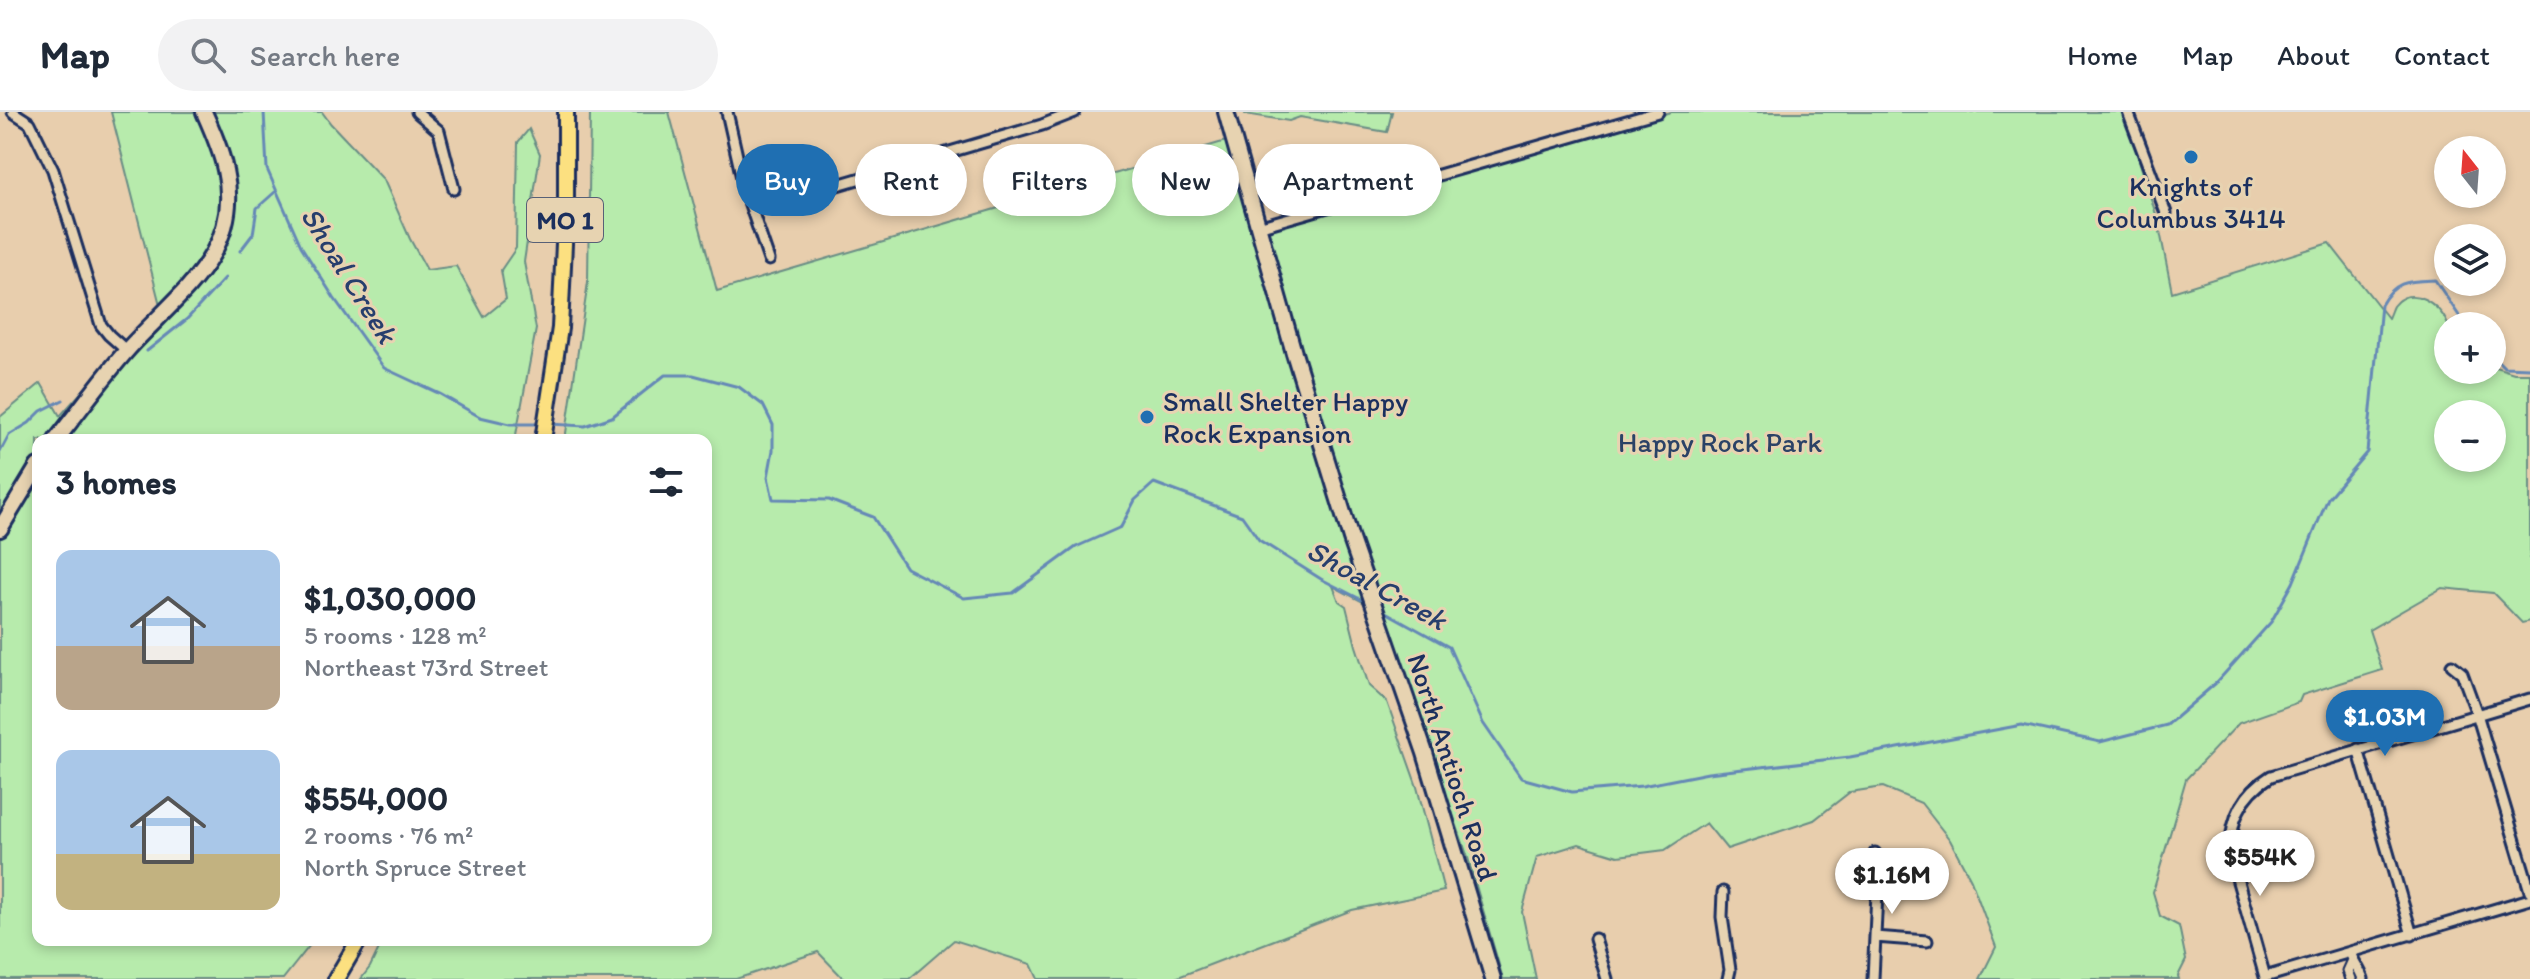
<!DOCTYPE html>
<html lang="en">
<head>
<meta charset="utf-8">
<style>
  body { margin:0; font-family:Itim,sans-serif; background:#f2f2f3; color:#1f2937; height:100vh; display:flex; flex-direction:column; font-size:30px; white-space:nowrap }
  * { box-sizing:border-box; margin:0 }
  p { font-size:26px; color:#747a83 }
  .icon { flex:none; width:44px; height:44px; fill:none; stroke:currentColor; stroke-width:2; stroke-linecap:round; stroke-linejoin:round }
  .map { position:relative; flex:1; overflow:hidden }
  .side { position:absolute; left:32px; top:322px; width:680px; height:512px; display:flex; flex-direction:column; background:#fff; border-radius:16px; box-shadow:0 4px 12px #0003 }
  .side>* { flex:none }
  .top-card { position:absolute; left:736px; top:32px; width:760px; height:72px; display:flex; gap:16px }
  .needle { width:52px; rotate:343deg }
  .controls { position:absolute; left:2434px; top:24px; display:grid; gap:16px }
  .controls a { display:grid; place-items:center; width:72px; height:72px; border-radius:50%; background:#fff; box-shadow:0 4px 12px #0003; font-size:40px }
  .price { position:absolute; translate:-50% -68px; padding:0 18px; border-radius:28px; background:#fff; color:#222; font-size:26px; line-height:52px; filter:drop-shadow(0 2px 4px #0008) }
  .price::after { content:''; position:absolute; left:50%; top:48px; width:24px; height:18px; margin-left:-12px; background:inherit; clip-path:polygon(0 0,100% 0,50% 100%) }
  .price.selected { background:#1f6fb2; color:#fff }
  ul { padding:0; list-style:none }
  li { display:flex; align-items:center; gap:24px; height:200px; padding:0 24px }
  li span { display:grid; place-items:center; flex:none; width:224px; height:160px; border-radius:16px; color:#555 }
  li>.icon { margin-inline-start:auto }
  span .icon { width:96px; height:96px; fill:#fffc; stroke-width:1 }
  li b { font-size:34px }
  h2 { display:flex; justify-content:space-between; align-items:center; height:96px; padding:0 24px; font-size:34px }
  .chip { padding:0 28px; border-radius:36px; background:#fff; box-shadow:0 4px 12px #0003; font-size:28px; line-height:72px }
  .chip.selected { background:#1f6fb2; color:#fff }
  header { display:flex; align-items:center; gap:48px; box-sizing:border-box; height:112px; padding:0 40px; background:#fff; border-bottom:2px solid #e0e1e3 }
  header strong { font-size:38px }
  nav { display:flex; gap:44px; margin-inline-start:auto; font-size:28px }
  .search { width:560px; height:72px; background:#f2f2f3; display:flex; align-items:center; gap:20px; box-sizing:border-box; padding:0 28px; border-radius:44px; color:#747a83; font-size:30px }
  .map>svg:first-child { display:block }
  .green { fill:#b7ebac; stroke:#698d85; stroke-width:2; fill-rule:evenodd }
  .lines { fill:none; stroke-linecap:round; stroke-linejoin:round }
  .stream { stroke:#6588b6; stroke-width:3 }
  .street-casing { stroke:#1b2f5e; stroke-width:15 }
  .secondary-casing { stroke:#1b2f5e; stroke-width:20 }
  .primary-casing { stroke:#1b2f5e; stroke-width:20 }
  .street { stroke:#e7d3b1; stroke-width:9 }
  .secondary { stroke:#e7d3b1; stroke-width:14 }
  .primary { stroke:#fce080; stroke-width:14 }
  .poi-dot { fill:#1f6fb2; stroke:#e7d3b1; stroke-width:3 }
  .labels { text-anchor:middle; stroke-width:6; stroke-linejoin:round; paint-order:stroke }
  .shield { fill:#e7d3b1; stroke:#586077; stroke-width:2 }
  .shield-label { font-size:26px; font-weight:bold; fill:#1b2f5e }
  .poi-label { font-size:28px; fill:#1b2f5e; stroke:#e7d3b1 }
  .park-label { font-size:28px; fill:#2b4266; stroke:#e7d3b1 }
  .street-label { font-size:28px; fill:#1b2f5e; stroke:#e7d3b1 }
  .water-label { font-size:30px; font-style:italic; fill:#273e6d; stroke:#e7d3b1 }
</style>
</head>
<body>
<header>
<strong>Map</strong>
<div class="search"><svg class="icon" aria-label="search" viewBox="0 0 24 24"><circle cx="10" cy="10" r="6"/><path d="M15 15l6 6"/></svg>Search here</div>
<nav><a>Home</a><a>Map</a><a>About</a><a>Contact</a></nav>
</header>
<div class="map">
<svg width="2530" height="867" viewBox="0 0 2530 867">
  <rect width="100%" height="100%" fill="#e8cead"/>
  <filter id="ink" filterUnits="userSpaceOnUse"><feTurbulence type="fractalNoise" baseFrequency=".0125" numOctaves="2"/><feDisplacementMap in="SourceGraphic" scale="16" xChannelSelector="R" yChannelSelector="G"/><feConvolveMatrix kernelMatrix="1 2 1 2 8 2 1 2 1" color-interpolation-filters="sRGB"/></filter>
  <g filter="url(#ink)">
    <path class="green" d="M111,0h211l9,12 53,56 26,59 17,31 29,-4 28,51 22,-18 -5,-29 15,-22 2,-106 11,-13 11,25 -16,108 12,67 -21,111h-477v500h276l-31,39h-283v-562l41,-34 19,33 100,-111z
      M590,0h79l48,179 509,-150 26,94 419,-123h453l34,109 14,71 157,-49 59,75c2,-4 3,-8 5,-12 18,-23 47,-2 55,19 4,12 0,32 0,45h44v-4l22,7h16v248l-8,2 -29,-30 -51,-5 -73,42 13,40 -80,25 -3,7 -60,21 -53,56 -33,113 7,24 19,10 7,34 -8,16 1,3h-199l16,-32 -25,-67 -21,-40 -29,-37 -38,-16 -33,5 -36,28 -87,29 -21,-26 -41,27 -47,6 -39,-12 -42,13 -15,55 14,67h-33l-35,-121 -84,-245 -51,-27 6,15 7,5 10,40 13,40 18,16 30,85 27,104 -92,19 -179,69h-135l-7,-15 -77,-24 -45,39h-65l-26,-27 -82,27h-375l9,-12 13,-27h323v-500h-141l23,-158zM2448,302h44v44h-44z
      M1245,0h147l-5,20 -87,-15 -11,4 -44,-7z"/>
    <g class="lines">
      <path class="stream" d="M264,0l3,57 34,77 33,52 50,70 56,26 40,23 30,7h33
        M240,139l13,-17 4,-26 18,-16
        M147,239l40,-32 38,-41
        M2492,243l12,12 26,1
        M550,312l35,2 27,-9 53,-42h28l46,12 24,18 10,20v25l-5,27 5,22 56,1 44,17 33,51 58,30 49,-5 63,-46 45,-20 14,-27 19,-17 88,33 17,24 62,39 47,24
        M0,340l9,-17 20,-12 12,-12 22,-11
        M1382,498l67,37 34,76 38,55 51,14 70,-6 66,-13 142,-16 172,-32 78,17 67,-17 49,-42 55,-61 22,-39 35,-85 39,-46 14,-147c14,-25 27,-24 54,-25l31,46"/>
      <defs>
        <path id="street" d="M13,0l17,11 23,47 48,155 8,10 18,16
          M417,0l22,19 15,58
          M727,0l17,75 25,73
          M2128,0l38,101
          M752,98l290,-85 33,-13
          M1258,115l400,-115
          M2452,553l10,8 15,41 53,177
          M2530,587l-259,77c-31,19 -42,46 -40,81l34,120 265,-78
          M2358,637l54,186
          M1723,780l-1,25 8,53 -2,9
          M1875,825l52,4
          M1595,827l12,40
          M2350,840c3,10 10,17 13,27
          M1873,867l4,-86 -2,-40
          M2351,867l-3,-8 5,-11"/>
        <path id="secondary" d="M1226,0l68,241 57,186 74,214 68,226
          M56,328c24,-30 47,-63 73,-92 48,-53 115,-96 96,-178 -4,-20 -13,-40 -21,-58
          M0,417l38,-63"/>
        <path id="primary" d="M543,328l17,-112 6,-126v-90
          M336,867l23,-39"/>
      </defs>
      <use href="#street" class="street-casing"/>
      <use href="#secondary" class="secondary-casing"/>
      <use href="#primary" class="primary-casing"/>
      <use href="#street" class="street"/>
      <use href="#secondary" class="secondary"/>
      <use href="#primary" class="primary"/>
    </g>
  </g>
  <g class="poi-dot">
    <circle cx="2191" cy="45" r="8"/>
    <circle cx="1147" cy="305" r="8"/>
  </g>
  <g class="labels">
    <rect class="shield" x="527" y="86" width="76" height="44" rx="6"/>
    <g class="shield-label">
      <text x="565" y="117">MO 1</text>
    </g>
    <g class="poi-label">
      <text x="2191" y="84">Knights of<tspan x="2191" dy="32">Columbus 3414</tspan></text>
      <text x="1163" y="299" text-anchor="start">Small Shelter Happy<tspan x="1163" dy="32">Rock Expansion</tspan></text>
    </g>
    <g class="park-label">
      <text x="1720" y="340">Happy Rock Park</text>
    </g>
    <g class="street-label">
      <text transform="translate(1453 655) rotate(72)" y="10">North Antioch Road</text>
    </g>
    <g class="water-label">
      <text transform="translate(349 163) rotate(58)" y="10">Shoal Creek</text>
      <text transform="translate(1377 473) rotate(29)" y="10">Shoal Creek</text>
    </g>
  </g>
</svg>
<div class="controls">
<a><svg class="needle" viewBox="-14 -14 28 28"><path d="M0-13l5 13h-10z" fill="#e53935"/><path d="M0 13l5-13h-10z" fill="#747a83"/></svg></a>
<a><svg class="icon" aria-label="layers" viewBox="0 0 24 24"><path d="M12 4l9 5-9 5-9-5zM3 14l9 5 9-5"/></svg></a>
<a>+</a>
<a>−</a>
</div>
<b class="price selected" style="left:2385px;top:646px">$1.03M</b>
<b class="price" style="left:2260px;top:786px">$554K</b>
<b class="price" style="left:1892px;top:804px">$1.16M</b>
<div class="top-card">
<a class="chip selected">Buy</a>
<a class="chip">Rent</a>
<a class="chip">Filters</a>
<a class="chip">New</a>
<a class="chip">Apartment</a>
</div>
<section class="side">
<h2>3 homes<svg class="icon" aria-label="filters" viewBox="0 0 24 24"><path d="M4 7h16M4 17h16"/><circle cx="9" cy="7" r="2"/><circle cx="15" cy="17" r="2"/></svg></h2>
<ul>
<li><span style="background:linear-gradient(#a9c7e8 60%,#b9a48a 0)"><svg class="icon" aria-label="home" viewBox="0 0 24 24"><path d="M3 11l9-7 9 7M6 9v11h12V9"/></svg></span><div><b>$1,030,000</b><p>5 rooms · 128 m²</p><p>Northeast 73rd Street</p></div></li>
<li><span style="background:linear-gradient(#a9c7e8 65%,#c2b280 0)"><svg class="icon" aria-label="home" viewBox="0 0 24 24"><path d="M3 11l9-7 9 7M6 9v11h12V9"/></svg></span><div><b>$554,000</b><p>2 rooms · 76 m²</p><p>North Spruce Street</p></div></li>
</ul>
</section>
</div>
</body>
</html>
